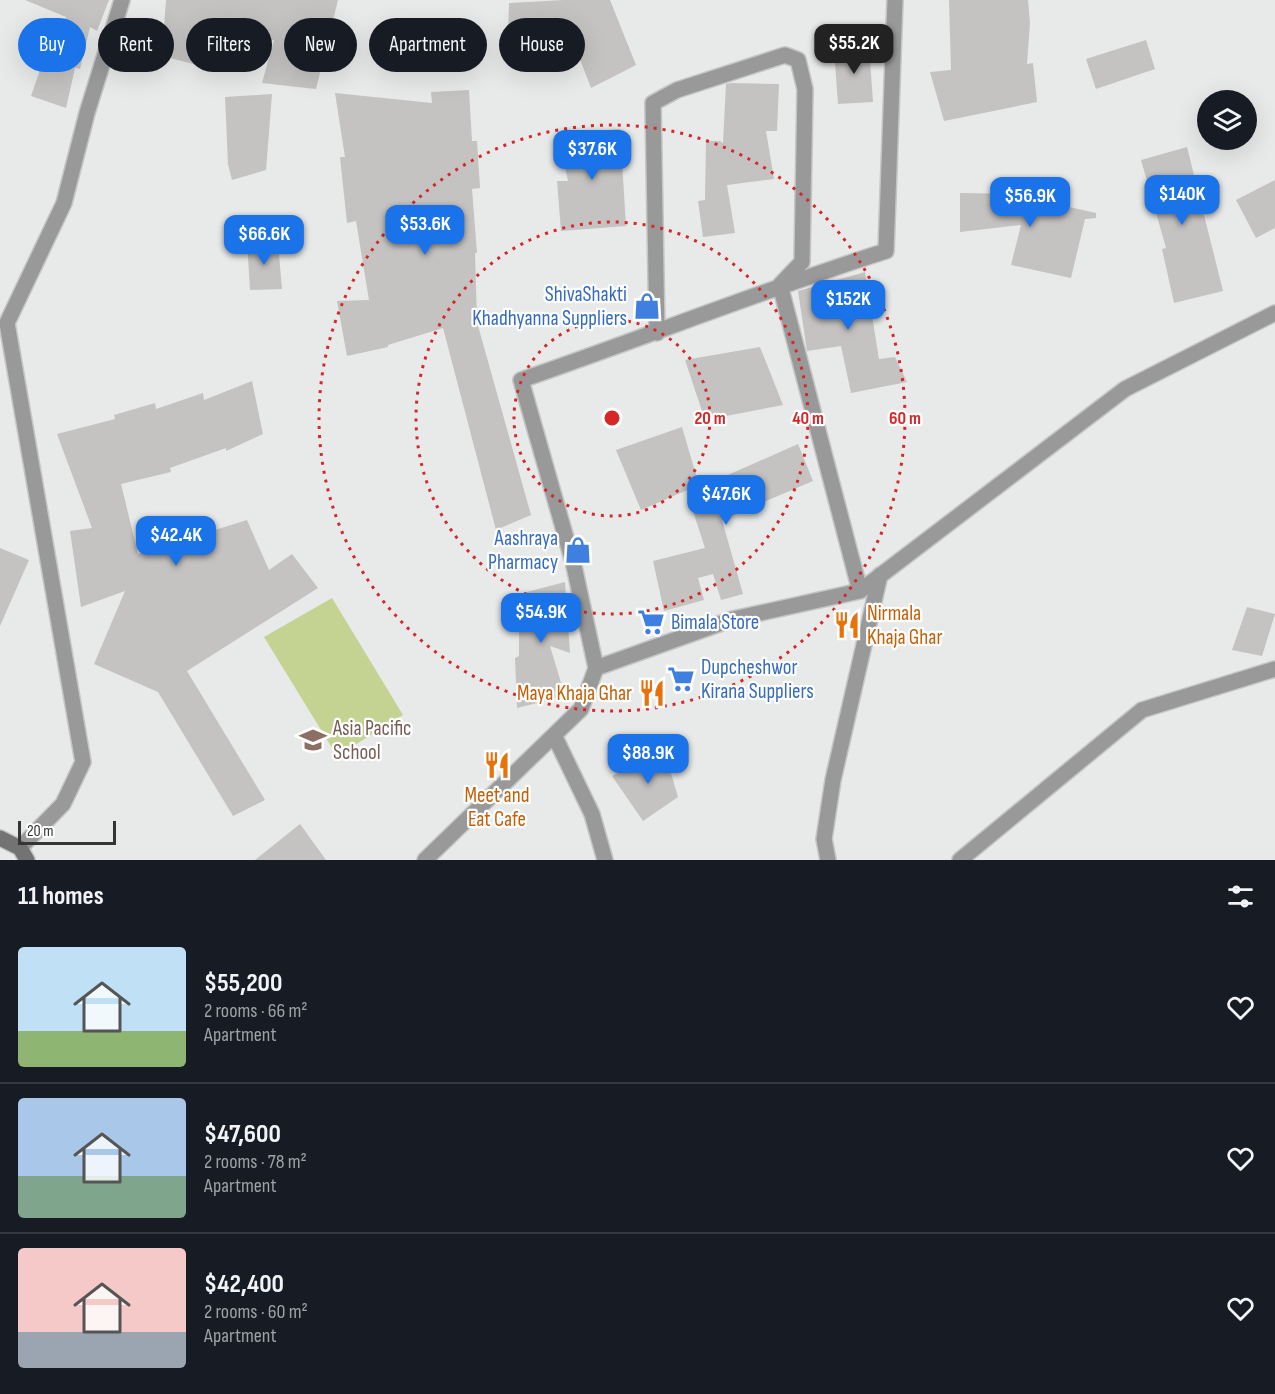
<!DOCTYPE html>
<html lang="en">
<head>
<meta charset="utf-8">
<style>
  body { margin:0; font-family:"Sofia Sans Condensed",sans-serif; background:#20242c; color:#f1f3f6; height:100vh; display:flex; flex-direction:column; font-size:22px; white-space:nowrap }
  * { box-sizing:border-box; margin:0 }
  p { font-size:20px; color:#9ea1a6 }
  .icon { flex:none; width:33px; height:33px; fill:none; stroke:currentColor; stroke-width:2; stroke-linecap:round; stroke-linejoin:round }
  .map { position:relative; height:860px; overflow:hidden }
  .details { display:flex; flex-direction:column; background:#171b24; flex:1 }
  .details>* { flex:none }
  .banner { position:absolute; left:18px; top:18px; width:600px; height:54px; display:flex; gap:12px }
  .fabs { position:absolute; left:1197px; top:90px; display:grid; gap:12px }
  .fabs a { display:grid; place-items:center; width:60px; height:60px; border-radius:50%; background:#171b24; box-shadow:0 6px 24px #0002; font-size:30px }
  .scale { position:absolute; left:18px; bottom:15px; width:98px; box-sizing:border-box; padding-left:6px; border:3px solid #353536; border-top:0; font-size:16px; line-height:21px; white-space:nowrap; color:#353536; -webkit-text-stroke:4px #fff; paint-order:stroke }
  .price { position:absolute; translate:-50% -51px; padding:0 14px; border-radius:12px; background:#1a73e8; color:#fff; font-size:20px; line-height:39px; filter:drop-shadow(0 2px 3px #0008) }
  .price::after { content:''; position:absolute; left:50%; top:36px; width:18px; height:14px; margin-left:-9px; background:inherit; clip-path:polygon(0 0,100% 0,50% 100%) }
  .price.current { background:#222; color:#fff }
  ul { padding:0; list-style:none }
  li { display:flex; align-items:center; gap:18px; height:150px; padding:0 18px }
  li+li { border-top:2px solid #363941 }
  li span { display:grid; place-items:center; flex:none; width:168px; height:120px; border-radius:6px; color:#555 }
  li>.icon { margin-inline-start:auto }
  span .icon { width:72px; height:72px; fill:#fffc; stroke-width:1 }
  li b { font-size:26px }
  h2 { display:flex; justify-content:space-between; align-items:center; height:72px; padding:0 18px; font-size:26px }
  .tag { padding:0 21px; border-radius:27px; background:#171b24; box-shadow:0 6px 24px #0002; font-size:21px; line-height:54px }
  .tag.current { background:#1a73e8; color:#fff }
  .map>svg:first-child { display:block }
  .green { fill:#c4d392 }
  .building { fill:#c4c3c2 }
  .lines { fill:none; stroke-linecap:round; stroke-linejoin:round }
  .minor-casing { stroke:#c4c5c5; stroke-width:18 }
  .secondary-casing { stroke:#c4c5c5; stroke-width:18 }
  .minor { stroke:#999; stroke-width:15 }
  .secondary { stroke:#737373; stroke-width:15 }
  .ring { fill:none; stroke:#d62828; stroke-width:3; stroke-dasharray:3 6 }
  .labels { text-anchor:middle; stroke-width:4.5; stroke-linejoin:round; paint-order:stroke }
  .shop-label { font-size:21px; fill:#366cbe; stroke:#fff; text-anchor:end }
  .food-label { font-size:21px; fill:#c56008; stroke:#fff; text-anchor:start }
  .education-label { font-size:21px; fill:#785e54; stroke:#fff; text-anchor:start }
  .centre { fill:#d62828; stroke:#fff; stroke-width:3 }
  .ring-label { font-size:18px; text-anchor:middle; font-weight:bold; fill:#d62828; stroke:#fff; stroke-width:4.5; stroke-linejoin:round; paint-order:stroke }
</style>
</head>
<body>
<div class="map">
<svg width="1275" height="860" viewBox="0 0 1275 860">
  <rect width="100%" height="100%" fill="#e8e9e9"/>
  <path class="green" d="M332,598l71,117 -66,41 -73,-119z"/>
  <path class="building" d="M25,0h84l-12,31 -7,-4 -10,42 -5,-1 -9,40 -35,-12 10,-29 6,1 12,-39 3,1 4,-13z
    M166,0h172l-22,89 -54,-6 12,-43h-65l-4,27 -43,-11z
    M563,0h47l26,65 -45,23 -20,-52 -63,3 1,-36z
    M949,0h79l2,23 -3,41 6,-1 4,39 -93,19 -14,-49 21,-2z
    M1146,40l9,29 -59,20 -10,-30z
    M869,46l4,56 -35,2 -4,-55z
    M731,83l48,1 -2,47h-11l8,48 -47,6 8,48 -32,4 -5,-36 7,-1 1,-59h14l3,2 3,-59z
    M469,90l3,51h5l3,47 -8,1 5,64h-2l2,69 54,193 -35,15 -53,-202 -55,17v2l-41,9 -10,-55 32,-1 -13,-79 -9,2 -7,-66h5l-10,-64 97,10 -1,-11z
    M272,94l-6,76 -34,10 -4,-16 -3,-67z
    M620,129l6,97 -65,5 -4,-50h11l-10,-47z
    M1187,147l36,144 -49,12 -12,-54 4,-1 -25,-88z
    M1275,180v48l-19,10 -20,-38z
    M960,193l64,1v3l72,16v5l-11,1 -14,59 -60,-13 10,-40 -61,7z
    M247,241l31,2 4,46 -32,1z
    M865,272l14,87 16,-2 12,25 -56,11 -10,-47 -34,5 -9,-60z
    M760,347l23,58 -78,15 -20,-60z
    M252,381l11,53 -37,17v-3l-56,20 1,4 -50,12 17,70 109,-34 22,50 23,-16 26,34 -131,83 78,129 -32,16 -75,-124 -64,-28 31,-73 -44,16 -11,-76 22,-3 -35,-94 58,-15 -1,-4 41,-12 1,6 47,-16 1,7z
    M682,427l17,58 -58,25 -25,-60z
    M798,444l15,37 -91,39 21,74 -22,6 -8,-26 -15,4 6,22 -40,11 -11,-50 52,-13 -18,-55z
    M0,548l29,12 -29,66z
    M565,582l5,71 -20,-7 15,50 -48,12 -2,-50 4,-2v-62z
    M1247,607l28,7 -13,42 -30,-6z
    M664,749l14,48 -35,24 -31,-45z
    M300,824l26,36h-71z"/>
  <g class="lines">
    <defs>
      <path id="minor" d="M657,333l-4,-230 24,-13 108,-35 13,5 7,29 -3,173 -22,23 80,306
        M596,668l-22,-102 -53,-186c122,-42 242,-90 365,-129l9,-251
        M554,735l38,79 13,46
        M20,848l43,-44 20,-42 -76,-439 57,-120 23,-90 35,-113
        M425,860l156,-151 15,-41 137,-49 127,-28 265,-202 150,-76
        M828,860l-4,-21 9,-59 47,-205
        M960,860l182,-150 133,-41"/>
      <path id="secondary" d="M0,838l20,10 7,12"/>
    </defs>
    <use href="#minor" class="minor-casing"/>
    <use href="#secondary" class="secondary-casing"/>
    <use href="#minor" class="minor"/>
    <use href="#secondary" class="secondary"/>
  </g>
  <g class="ring">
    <circle cx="612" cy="418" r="98"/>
    <circle cx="612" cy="418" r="196"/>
    <circle cx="612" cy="418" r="293"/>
  </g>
  <defs>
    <symbol id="shop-bare" viewBox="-9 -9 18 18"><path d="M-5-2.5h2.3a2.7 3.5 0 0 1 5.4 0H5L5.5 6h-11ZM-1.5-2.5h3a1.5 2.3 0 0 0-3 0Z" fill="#3f7fe0" stroke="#fff" stroke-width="2.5" paint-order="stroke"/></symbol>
    <symbol id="supermarket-bare" viewBox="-9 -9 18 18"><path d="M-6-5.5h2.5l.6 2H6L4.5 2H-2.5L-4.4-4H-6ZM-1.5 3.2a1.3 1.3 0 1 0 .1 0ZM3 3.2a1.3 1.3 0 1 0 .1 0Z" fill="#3f7fe0" stroke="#fff" stroke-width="2.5" paint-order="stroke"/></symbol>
    <symbol id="restaurant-bare" viewBox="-9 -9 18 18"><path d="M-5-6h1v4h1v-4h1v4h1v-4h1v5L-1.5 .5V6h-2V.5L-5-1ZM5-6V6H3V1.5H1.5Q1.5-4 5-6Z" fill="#e8710a" stroke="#fff" stroke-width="2.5" paint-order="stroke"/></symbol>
    <symbol id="school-bare" viewBox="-9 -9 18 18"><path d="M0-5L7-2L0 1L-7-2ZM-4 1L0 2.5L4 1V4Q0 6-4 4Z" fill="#8d6e63" stroke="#fff" stroke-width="2.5" paint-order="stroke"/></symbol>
  </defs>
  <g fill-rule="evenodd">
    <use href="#shop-bare" x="628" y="287" width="38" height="38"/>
    <use href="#shop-bare" x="559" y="531" width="38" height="38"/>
    <use href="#supermarket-bare" x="632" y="603" width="38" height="38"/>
    <use href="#restaurant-bare" x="828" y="606" width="38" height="38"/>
    <use href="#supermarket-bare" x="662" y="660" width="38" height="38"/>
    <use href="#restaurant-bare" x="633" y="674" width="38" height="38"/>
    <use href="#school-bare" x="294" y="721" width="38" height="38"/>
    <use href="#restaurant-bare" x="478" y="746" width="38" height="38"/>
  </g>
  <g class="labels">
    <g class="shop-label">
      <text x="627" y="301">ShivaShakti<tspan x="627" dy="24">Khadhyanna Suppliers</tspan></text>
      <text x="558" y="545">Aashraya<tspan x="558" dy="24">Pharmacy</tspan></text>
      <text x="671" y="629" text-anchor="start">Bimala Store</text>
      <text x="701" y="674" text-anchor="start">Dupcheshwor<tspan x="701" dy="24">Kirana Suppliers</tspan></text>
    </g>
    <g class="food-label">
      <text x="867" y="620">Nirmala<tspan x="867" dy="24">Khaja Ghar</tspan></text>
      <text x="632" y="700" text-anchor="end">Maya Khaja Ghar</text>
      <text x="497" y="802" text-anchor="middle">Meet and<tspan x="497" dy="24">Eat Cafe</tspan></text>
    </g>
    <g class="education-label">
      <text x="333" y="735">Asia Pacific<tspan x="333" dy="24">School</tspan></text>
    </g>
  </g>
  <circle cx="612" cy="418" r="9" class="centre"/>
  <g class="ring-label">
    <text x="710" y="424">20 m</text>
    <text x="808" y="424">40 m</text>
    <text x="905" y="424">60 m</text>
  </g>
</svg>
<div class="fabs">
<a><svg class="icon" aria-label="layers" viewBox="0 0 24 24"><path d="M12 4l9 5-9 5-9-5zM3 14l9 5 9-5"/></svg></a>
</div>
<div class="scale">20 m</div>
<b class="price current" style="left:854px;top:75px">$55.2K</b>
<b class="price" style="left:592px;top:181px">$37.6K</b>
<b class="price" style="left:1182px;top:226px">$140K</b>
<b class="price" style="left:1030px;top:228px">$56.9K</b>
<b class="price" style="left:425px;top:256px">$53.6K</b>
<b class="price" style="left:264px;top:266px">$66.6K</b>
<b class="price" style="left:848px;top:331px">$152K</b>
<b class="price" style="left:726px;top:526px">$47.6K</b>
<b class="price" style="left:176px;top:567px">$42.4K</b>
<b class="price" style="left:541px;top:644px">$54.9K</b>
<b class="price" style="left:648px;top:785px">$88.9K</b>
<div class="banner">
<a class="tag current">Buy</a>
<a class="tag">Rent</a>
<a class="tag">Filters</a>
<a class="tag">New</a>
<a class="tag">Apartment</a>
<a class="tag">House</a>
</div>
</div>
<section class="details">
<h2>11 homes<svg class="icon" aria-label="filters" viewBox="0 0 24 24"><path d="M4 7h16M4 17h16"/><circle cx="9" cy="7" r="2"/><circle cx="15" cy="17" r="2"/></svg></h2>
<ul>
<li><span style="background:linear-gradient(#bfe0f5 70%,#8fb573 0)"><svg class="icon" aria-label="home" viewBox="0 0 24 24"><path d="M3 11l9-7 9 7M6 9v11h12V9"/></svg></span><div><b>$55,200</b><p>2 rooms · 66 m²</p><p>Apartment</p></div><svg class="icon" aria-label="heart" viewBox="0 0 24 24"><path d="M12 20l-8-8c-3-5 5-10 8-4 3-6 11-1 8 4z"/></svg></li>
<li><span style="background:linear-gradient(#a9c7e8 65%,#7fa58c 0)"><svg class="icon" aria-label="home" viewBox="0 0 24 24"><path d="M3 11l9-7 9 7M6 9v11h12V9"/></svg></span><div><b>$47,600</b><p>2 rooms · 78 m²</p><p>Apartment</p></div><svg class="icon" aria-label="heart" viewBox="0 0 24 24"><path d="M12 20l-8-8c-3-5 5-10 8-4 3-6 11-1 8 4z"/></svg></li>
<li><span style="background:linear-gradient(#f6c9c9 70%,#9aa5b1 0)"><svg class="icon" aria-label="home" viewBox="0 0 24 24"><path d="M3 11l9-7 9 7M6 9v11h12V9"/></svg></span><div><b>$42,400</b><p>2 rooms · 60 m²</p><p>Apartment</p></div><svg class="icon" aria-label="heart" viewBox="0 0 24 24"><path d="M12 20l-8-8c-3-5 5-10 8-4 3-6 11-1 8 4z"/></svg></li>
</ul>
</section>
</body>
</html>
